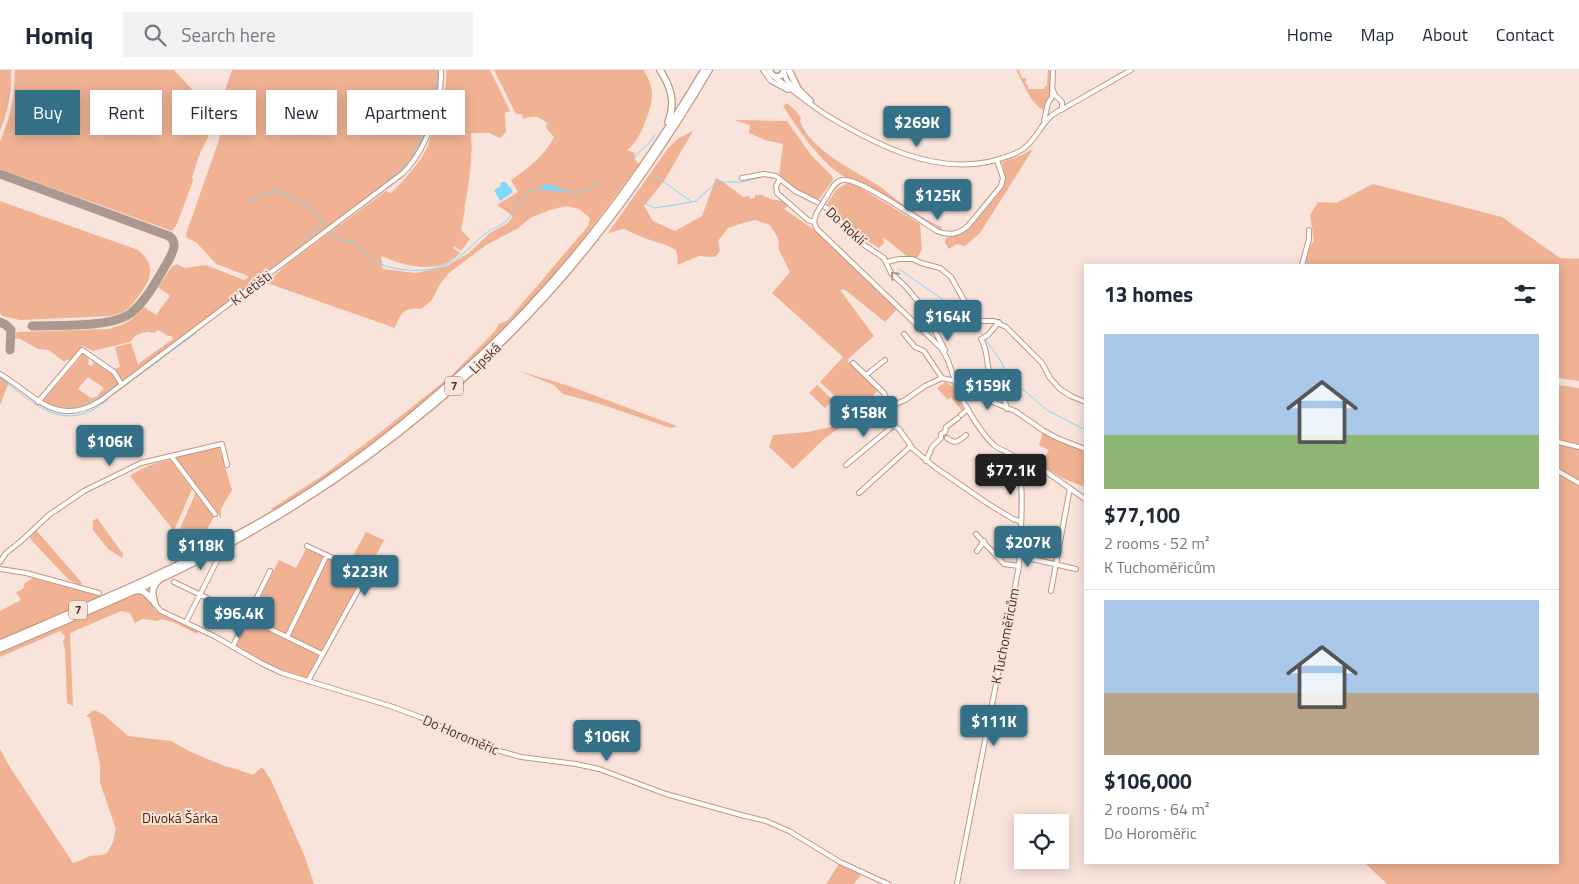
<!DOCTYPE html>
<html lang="en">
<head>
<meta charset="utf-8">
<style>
  body { margin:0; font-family:"Titillium Web",sans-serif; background:#f2f2f3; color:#1f2937; height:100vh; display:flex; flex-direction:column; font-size:19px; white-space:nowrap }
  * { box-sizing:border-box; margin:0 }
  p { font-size:16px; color:#747a83 }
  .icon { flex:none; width:28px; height:28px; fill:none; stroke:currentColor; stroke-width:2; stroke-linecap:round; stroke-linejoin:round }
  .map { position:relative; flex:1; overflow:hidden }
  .sheet { position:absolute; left:1084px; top:194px; width:475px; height:600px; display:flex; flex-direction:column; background:#fff; border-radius:0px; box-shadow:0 2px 12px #0003 }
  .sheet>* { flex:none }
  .banner { position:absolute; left:15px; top:20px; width:475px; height:45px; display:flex; gap:10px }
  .fabs { position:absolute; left:1014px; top:744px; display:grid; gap:10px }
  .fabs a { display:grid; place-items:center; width:55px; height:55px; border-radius:0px; background:#fff; box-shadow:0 2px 12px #0003; font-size:25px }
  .price { position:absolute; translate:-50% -42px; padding:0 11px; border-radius:5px; background:#347088; color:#fff; font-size:16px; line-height:32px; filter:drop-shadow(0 1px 2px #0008) }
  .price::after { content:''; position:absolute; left:50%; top:30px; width:15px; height:11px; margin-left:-8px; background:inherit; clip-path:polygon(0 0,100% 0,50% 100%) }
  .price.on { background:#222; color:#fff }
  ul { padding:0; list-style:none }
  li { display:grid; align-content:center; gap:10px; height:265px; padding:0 20px }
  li+li { border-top:1px solid #e0e1e3 }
  li span { display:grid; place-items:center; height:155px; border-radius:0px; color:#555 }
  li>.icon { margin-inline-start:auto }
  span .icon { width:90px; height:90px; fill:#fffc; stroke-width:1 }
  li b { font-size:21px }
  h2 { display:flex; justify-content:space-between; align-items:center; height:60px; padding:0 20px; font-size:21px }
  .tag { padding:0 18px; border-radius:0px; background:#fff; box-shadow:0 2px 12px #0003; font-size:18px; line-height:45px }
  .tag.on { background:#347088; color:#fff }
  header { display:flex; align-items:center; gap:30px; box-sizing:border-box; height:70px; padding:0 25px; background:#fff; border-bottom:1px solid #e0e1e3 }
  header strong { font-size:24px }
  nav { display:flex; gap:28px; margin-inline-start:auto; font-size:18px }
  .search { width:350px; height:45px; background:#f2f2f3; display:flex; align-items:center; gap:12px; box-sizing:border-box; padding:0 18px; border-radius:0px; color:#747a83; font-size:19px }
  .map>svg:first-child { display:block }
  .green { fill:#f1b294; fill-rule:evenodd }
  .water { fill:#80d7fa }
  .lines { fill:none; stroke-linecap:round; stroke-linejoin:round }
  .stream { stroke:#80d7fa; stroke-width:1 }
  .taxiway { stroke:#ac988f; stroke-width:9 }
  .minor-casing { stroke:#c5957f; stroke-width:6 }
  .major-casing { stroke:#c5957f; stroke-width:8 }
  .highway-casing { stroke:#c5957f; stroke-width:8 }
  .minor { stroke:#fff; stroke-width:4 }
  .major { stroke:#fff; stroke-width:5 }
  .highway { stroke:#fff; stroke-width:5.5 }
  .minor-bridge-casing { stroke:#c5957f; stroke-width:6; stroke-linecap:butt }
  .minor-bridge { stroke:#fff; stroke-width:4 }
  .oneway { stroke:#a49a96 }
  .labels { text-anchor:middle; stroke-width:4; stroke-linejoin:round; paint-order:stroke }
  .shield { fill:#f9e4db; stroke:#7e6a61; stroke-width:1 }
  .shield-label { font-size:12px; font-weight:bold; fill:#4a362d }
  .street-label { font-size:14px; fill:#4a362d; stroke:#f9e4db }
  .park-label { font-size:14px; fill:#4b1e05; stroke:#f9e4db }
</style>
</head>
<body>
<header>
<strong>Homiq</strong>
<div class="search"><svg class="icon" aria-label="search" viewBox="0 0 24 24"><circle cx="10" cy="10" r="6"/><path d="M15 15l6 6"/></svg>Search here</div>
<nav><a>Home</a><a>Map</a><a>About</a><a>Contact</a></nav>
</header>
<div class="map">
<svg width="1579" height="814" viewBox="0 0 1579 814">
  <rect width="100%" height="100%" fill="#f9e4db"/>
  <path class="green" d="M0,0h11c1,22 -3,40 -11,61z
    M15,0h159c16,18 42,39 34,67 -1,4 -3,6 -5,10 -5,9 -7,20 -11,30l1,4 -16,43 -5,7 -172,-62v-27l8,-22 5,-19z
    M232,0h207c1,34 -14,78 -38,102l-279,210 -8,-13 6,-2 -5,-20 16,-4 7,21 35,-25 -2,-3h-3l-10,-6 -4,3 -6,-1 -6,1 -7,3 -5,6 -37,9 -11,-5 -13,15 -2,-2 -3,3 -15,-12 -11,-1 -18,-10 -6,-1 3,-6 91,-3 16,-5 8,-5 12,-12 12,8 14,-19 -12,-9 15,-22 2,1 1,-2 9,4 21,-3 38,15 4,-2v-2l-32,-12 -19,-21 -11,-6 1,-3h-1l33,-94 2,-13 -3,-16z
    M446,0h44l20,41 -5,2 1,19 -6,6 -11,-5h-18c2,25 -2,48 -6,73l-1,1 1,2 -4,21 9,9 -9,12 -7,-5 -1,2 7,5c-20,23 -55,13 -79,3l2,13 33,4 31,-7 22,-13 21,-20 18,-10 5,-7 -16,-11 21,-13 -7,-12c17,-11 34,-25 43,-43l-8,-9 1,-5c-9,-7 -13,-8 -24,-4l-1,-5h-6l-22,-44h150c3,7 8,14 8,23 1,13 -13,51 -25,57l8,3 -1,6 5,5c-40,54 -79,108 -126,157 -54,57 -117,108 -182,153 -18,14 -38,25 -57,37l-3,-2 54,-35 57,-43 70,-56 43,-44 4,-7 9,-4 80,-94 2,-8 -11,-9 -13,-3 -16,4 -20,8 -13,11 -31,16 -37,28 -9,11 -8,16 -11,9c-18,-2 -21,5 -26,19l-128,-45 20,-19 99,-73 5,2 12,-12 18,-22 7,-13 18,-60z
    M1016,0h3l3,8h4v6l2,1v4h16l1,-3h2l1,-16h3v27l-6,14c-15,-7 -21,-28 -29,-41z
    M787,33l9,8 5,7 -1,3c9,28 55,50 79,65 11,8 22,18 34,25 9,7 20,12 30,17l-3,1 -85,-50c-5,-1 -11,-2 -15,-5 -22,-15 -43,-46 -57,-68z
    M734,50l53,1 24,34 21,21 1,4 -14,19h-3l-21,-10 -16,-13 4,-32 -18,-4 -16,-7 1,-8z
    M693,61l-29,50 -20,25 9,15 22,10 27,-15 14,-38 6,3 21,16 6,-1 1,3 5,-1v-3h8v1l6,2v1l14,2 7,4 -6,4 32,22 82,77 -13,14 -41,-33 -4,1 34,46 -27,24 31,30 -14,16 5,7 -12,4 -37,-35 23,-25 -71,-64 18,-21 -11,-22 -1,-12 -8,-13 -15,-5 -12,3 -15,5 -10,13 2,10 -5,6 -16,-1 -22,9 1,-6 -2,-9 -10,-5 -22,-7 -20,-9 -16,4 61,-86 10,-9z
    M1033,79l-53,84 -15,13 -8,-2 -8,5 -4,-6 1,-5 14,-3 10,-7 30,-36 6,-12 -4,-18 18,-6z
    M847,113h5l68,41 2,25 -4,8h-10l-25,-20 1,6 -5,5 -24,-15h-1l-27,-29 9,-14z
    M1373,114l129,33 58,41 18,1 1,-1v123l-21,-3v-113h-253l5,-19 4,-5 -4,-26 8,-13 18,1z
    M0,131l138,49c20,16 12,30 0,47 -5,6 -10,13 -17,16 -3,1 -7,2 -11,3l-90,4 -18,-4 -2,-3z
    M84,283l6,4 -2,3 1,1 -1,3 3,2 3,-3 -3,-3 1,-2 21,15 6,11c-22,21 -46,32 -76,18v-1zM88,307l16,11 -8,9 -5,1 -13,-9z
    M519,301l50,15 108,40 -6,2 -74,-25 -34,-9 -9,-9z
    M0,306l9,6 -9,23z
    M946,312l8,6 9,21 -1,2 -11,-14 -3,3 -11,-12z
    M817,315l16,15 -8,8 -16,-15z
    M1558,315l21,3v496h-192l-22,-21 193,-1z
    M845,354l-20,14 -32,31 -24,-22 4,-12 35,-3z
    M1043,363l42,17v37l-23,-9 -22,-14 9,-14 -10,-5z
    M219,377l13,43 -11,19v10l-5,-9 -9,-9 -32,-44z
    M171,390l21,29 -18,42 -44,-55c13,-9 26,-14 41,-16z
    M196,422l8,13 11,10 -16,29 -21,-11z
    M97,448l26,36 -1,4 -14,-9 -15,-19v-9z
    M36,460l46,53 -2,2 -11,-5 -38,-40 -1,-5z
    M366,462l18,8 -17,32 -18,-9z
    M307,477l17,8 -38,79 -36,-17 29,-57 17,8z
    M328,487l37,18 -44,77 -32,-16z
    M33,508l67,18 -5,4 -95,41v-30l21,-11 -5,-8 7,-3 2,-6z
    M136,524c13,1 14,13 23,19 11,7 25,11 37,16l2,2 -1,3 -24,-12 -12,-3 -3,2 -15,-2 -8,4 -5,-10 -9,-2 -51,22 3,73 -6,-3 -2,-54 -2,-7 2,-6 -5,-5 -60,26v-4z
    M249,550l70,35 -13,24c-25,-9 -47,-19 -70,-33z
    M94,640l9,4 25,22 43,5 20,11 31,13 17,5 14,5 9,-8 9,13 34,77 9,27h-314v-135l8,15 65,99c6,-2 11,-4 17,-7 5,-1 11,0 17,-3l6,-11 3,-13 -16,-46v-18l-10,-47 -4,-2z
    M839,794l22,11 -7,9h-28z"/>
  <path class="water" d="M502,112h4l3,5 1,-1 3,6 -13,9 -6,-11 7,-4 -1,-2z
    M545,114l11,2 10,6 -24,-2 -2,-2z"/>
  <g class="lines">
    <path class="stream" d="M412,87c15,-25 26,-58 26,-87
      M635,89v-3l15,-14 5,-7
      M654,105l38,27
      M564,120c17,5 18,2 33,-6
      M247,133l17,-9 11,-3c19,8 38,15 51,33
      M644,133l11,5 37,-6 4,-1 14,-13 9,-6h23l20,-5
      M351,140l48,-38 12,-13
      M332,161c9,14 9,8 23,10 5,7 10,15 18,19 20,12 53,14 74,4 15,-6 26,-21 39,-31 7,-5 17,-8 22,-14 11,-12 13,-29 32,-31
      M302,172l22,-19
      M899,199l70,49 6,6 27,39 4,12 41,35 38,20
      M179,268l13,-9
      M0,308c27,19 54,50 91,33 6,-3 11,-8 17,-11
      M123,311l52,-39
      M17,313l11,8
      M30,322l6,5
      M114,324l82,-61
      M103,325l12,-9
      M56,337c16,4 31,-1 44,-10"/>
    <path class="taxiway" d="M0,104l169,62c10,7 3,18 -2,27 -10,17 -21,38 -36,50 -19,15 -75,12 -99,13
      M0,252l6,3 5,5 -1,20"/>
    <defs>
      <path id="minor" d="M763,0l8,11 17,9
        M784,1l2,8 9,11
        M774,7c20,13 38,30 59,42 46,27 100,54 155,43 11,-3 26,-6 35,-13 12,-8 17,-23 27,-32 4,-4 9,-5 12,-9v-6l-7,-7 -3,-7
        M1061,40l70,-40
        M1044,51l4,-18 4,-6 1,-27
        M742,108l22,-4 12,2 19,15 22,11 16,10 25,29 26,17 7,15 15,14 15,18 24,45
        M780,109l-4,7 1,7 31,27 6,2
        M827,126c4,-6 7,-14 15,-16 15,-4 79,41 95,51 11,5 22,3 31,-5l33,-40 2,-8 -6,-18
        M816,144l-2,8 3,7 124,119c12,16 12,36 22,53 8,14 18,32 31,44 6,6 16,6 22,14 10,15 4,86 3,107l-62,318
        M886,192l13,-3h14l8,4 19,5 11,9 19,34 8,10h16l12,6 36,36 8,15 10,11 11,7 14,6
        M1302,195l7,-26v-9
        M999,252l-11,13 -7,4c8,13 4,22 9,34 4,13 15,22 17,36
        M904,264l11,13 9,4 18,27
        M853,293l31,30 5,14
        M0,304c35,21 56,54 100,27l303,-228c24,-24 39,-69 38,-103
        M866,305l19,-15
        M964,327l-2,-9 6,-2 22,15 25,10 29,20 13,7 28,11
        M38,332l44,-52 32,22 8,13
        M871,345l8,2 20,12 14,20 23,19 51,35 26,16 7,2
        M871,345l34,-15 20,-14 17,-8 13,3
        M961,345l7,-6
        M947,368c8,7 12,3 19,-3
        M1558,372l21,5
        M172,387l43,57
        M926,391l6,-14 9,-9v-4l4,-2 1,-5 12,-9
        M846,395l47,-39
        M1020,401l13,-4 8,1 44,31
        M1558,401l21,12
        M859,423l52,-47
        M976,464l28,30 15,2
        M307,476l60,28 -59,107
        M977,481l7,-10
        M1019,486l57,13
        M0,492l6,-9 14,-11 29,-27 35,-24 57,-28 81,-19 5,21
        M0,499l26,4 73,20
        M174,512l148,72
        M1051,521l19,-103
        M155,534l6,7 53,25 47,27 21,10 108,33 30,11 69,31 32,9 55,7 23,5 67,25 75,21 25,6 23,10 51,31 48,22
        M186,552l33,-65
        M287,567l40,-82
        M233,576l37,-75"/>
      <path id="major" d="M769,0l3,5 5,2 5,-2 2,-5"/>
      <path id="highway" d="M660,0c11,17 16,33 8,52
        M789,0l9,19 12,12
        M135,521c8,-2 12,3 17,9
        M155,534c-3,-9 -4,-16 3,-23
        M0,573c89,-38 178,-74 262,-122 56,-32 110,-71 159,-113 38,-32 75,-65 109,-102 67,-71 124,-152 174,-236
        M0,579c83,-36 169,-70 247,-115 131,-74 249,-172 343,-290 44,-55 83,-113 119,-174"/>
    </defs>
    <use href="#minor" class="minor-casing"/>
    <use href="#major" class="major-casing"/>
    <use href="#highway" class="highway-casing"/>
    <use href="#minor" class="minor"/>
    <use href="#major" class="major"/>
    <use href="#highway" class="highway"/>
    <defs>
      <path id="minor-bridge" d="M816,144l11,-18"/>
    </defs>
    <use href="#minor-bridge" class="minor-bridge-casing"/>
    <use href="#minor-bridge" class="minor-bridge"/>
  </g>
  <defs><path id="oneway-chevron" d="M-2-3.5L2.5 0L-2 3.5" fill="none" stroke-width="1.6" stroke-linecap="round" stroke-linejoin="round" transform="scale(1.25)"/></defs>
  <use class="oneway" href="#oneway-chevron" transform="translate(894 205) rotate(-133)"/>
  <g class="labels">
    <g class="shield">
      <rect x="445" y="306.5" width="18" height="19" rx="4"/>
      <rect x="69" y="530.5" width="18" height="19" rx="4"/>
    </g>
    <g class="shield-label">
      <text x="454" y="320">7</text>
      <text x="78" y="544">7</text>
    </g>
    <g class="street-label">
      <text transform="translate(846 156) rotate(43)" y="5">Do Roklí</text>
      <text transform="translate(251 218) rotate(-37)" y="5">K Letišti</text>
      <text transform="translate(485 288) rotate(-44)" y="5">Lipská</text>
      <text transform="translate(1005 566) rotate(-79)" y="5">K Tuchoměřicům</text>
      <text transform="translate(461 665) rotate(23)" y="5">Do Horoměřic</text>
    </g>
    <g class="park-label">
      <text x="180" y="753">Divoká Šárka</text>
    </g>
  </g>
</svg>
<div class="fabs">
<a><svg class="icon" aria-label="locate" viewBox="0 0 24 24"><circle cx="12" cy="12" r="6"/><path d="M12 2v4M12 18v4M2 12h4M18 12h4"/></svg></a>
</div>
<b class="price" style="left:917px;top:78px">$269K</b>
<b class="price" style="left:938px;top:151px">$125K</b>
<b class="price" style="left:948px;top:272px">$164K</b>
<b class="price" style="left:988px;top:341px">$159K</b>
<b class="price" style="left:864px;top:368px">$158K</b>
<b class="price" style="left:110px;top:397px">$106K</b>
<b class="price on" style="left:1011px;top:426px">$77.1K</b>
<b class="price" style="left:1028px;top:498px">$207K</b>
<b class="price" style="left:201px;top:501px">$118K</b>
<b class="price" style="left:365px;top:527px">$223K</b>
<b class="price" style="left:239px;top:569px">$96.4K</b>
<b class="price" style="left:994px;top:677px">$111K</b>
<b class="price" style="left:607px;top:692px">$106K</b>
<div class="banner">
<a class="tag on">Buy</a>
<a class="tag">Rent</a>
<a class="tag">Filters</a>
<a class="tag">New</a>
<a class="tag">Apartment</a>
</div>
<section class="sheet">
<h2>13 homes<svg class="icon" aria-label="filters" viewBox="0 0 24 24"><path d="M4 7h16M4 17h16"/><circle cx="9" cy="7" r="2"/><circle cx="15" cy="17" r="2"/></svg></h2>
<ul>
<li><span style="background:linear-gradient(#a9c7e8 65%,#8fb573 0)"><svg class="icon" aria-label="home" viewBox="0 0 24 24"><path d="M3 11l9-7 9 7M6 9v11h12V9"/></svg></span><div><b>$77,100</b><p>2 rooms · 52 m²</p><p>K Tuchoměřicům</p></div></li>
<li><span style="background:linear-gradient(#a9c7e8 60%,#b9a48a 0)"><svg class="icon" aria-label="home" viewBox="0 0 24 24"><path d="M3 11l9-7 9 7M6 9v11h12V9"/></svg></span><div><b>$106,000</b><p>2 rooms · 64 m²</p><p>Do Horoměřic</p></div></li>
</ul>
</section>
</div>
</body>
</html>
